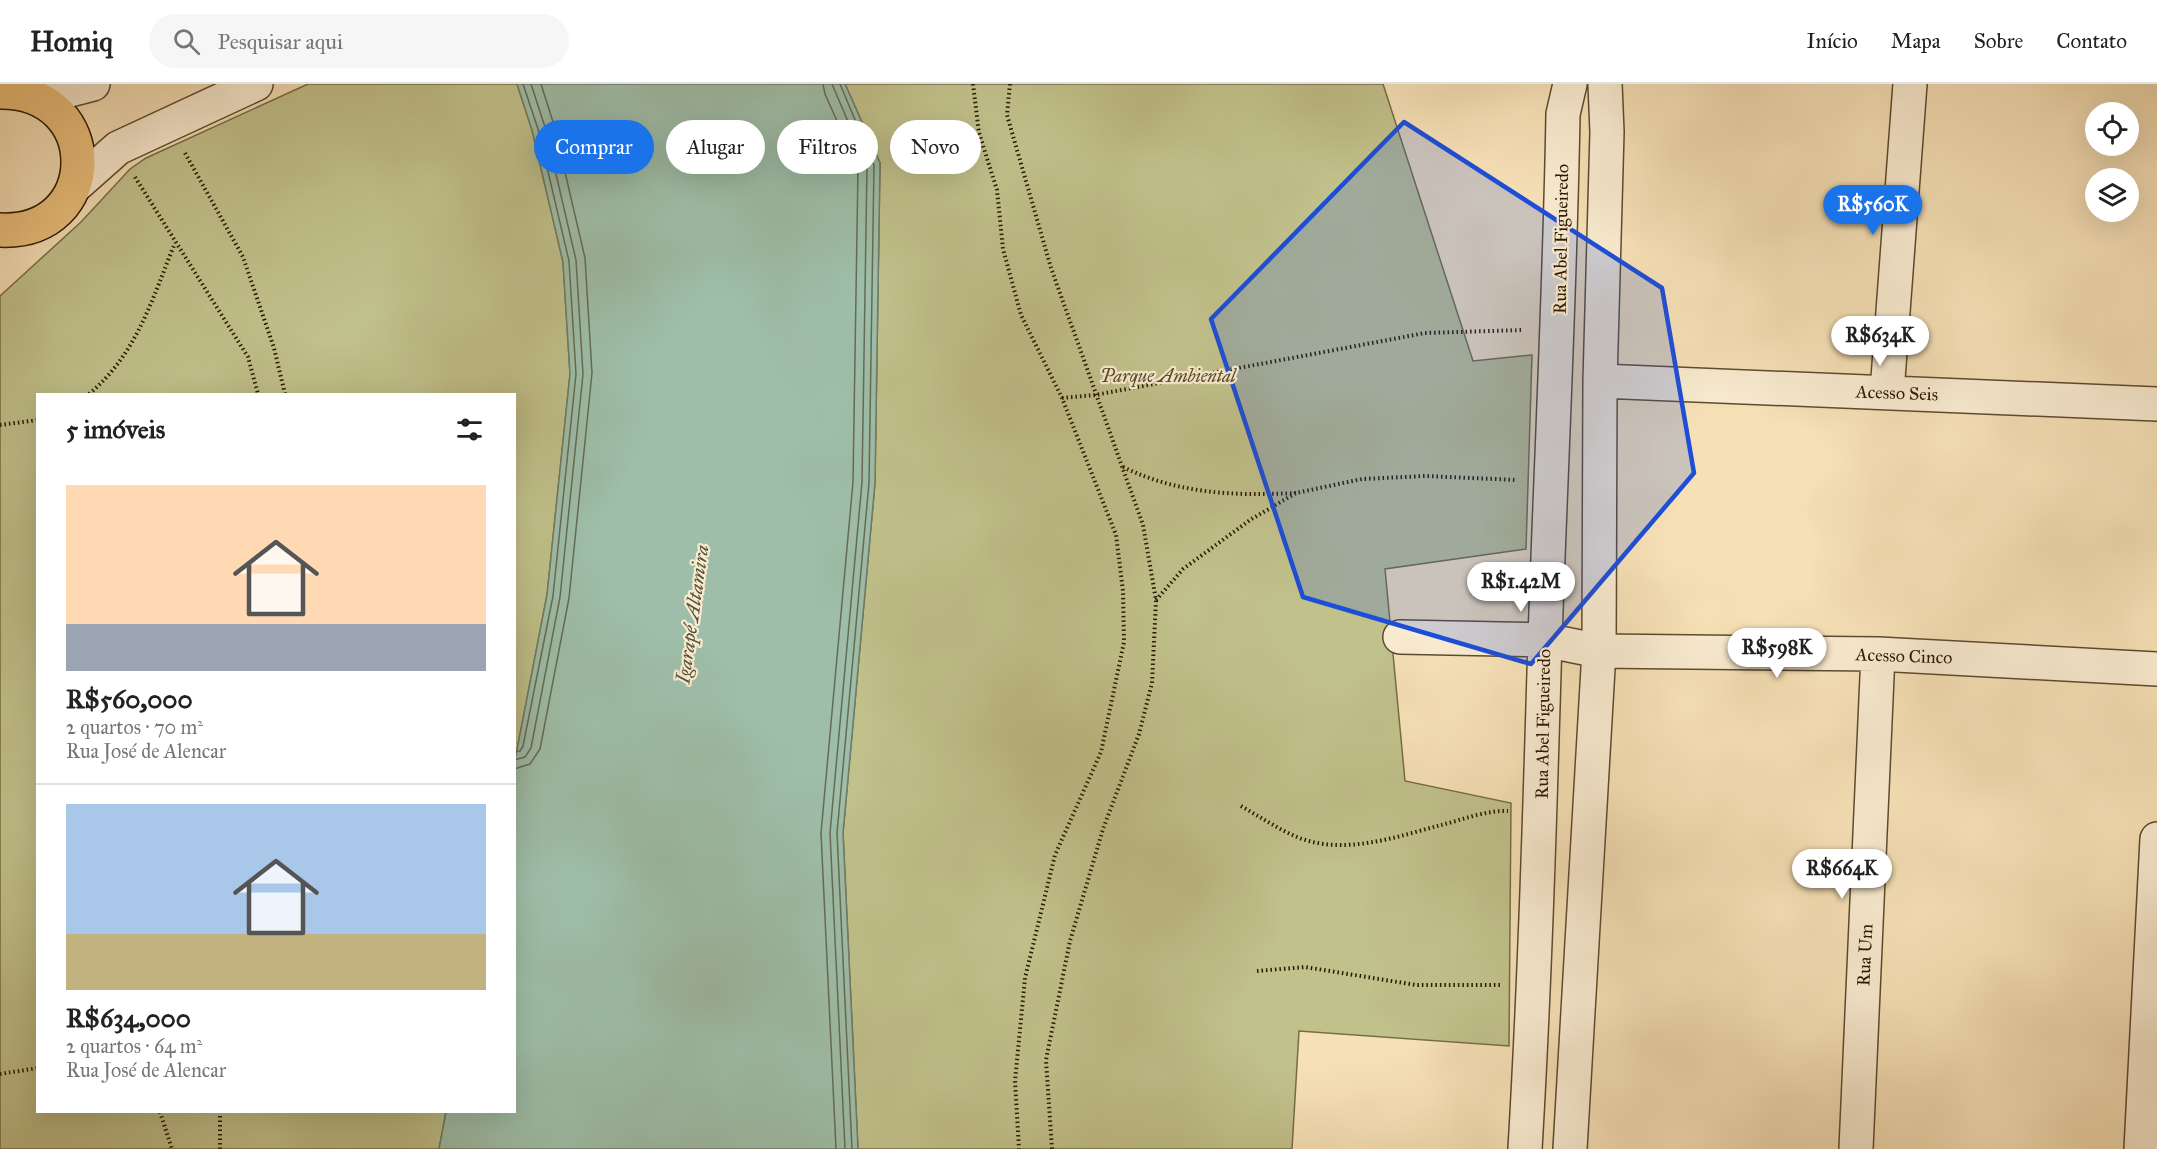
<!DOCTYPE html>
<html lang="pt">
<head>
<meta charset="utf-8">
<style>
  body { margin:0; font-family:"IM FELL Great Primer",serif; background:#f6f6f6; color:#222; height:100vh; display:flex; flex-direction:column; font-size:22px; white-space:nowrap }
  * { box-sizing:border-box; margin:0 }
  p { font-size:20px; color:#767676 }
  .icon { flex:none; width:33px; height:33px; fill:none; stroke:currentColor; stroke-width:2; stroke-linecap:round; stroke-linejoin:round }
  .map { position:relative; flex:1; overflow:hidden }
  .sheet { position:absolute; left:36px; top:309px; width:480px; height:720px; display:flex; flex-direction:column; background:#fff; border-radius:0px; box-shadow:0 6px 24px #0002 }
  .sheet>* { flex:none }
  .hud { position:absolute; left:534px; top:36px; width:570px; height:54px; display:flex; gap:12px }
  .buttons { position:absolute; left:2085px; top:18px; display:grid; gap:12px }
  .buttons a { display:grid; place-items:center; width:54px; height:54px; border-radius:50%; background:#fff; box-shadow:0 6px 24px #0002; font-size:30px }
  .price { position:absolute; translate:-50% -51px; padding:0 14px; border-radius:21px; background:#fff; color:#222; font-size:20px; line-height:39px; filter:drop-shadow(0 2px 3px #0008) }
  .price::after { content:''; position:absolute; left:50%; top:36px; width:18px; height:14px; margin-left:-9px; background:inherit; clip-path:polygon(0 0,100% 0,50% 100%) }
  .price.active { background:#1a73e8; color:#fff }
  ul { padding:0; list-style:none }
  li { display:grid; align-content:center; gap:12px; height:318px; padding:0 30px }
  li+li { border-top:2px solid #e0e0e0 }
  li span { display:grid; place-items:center; height:186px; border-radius:0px; color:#555 }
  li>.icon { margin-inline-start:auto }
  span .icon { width:108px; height:108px; fill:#fffc; stroke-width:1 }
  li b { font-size:26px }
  h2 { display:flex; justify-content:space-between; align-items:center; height:72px; padding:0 30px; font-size:26px }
  .tag { padding:0 21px; border-radius:27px; background:#fff; box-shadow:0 6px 24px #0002; font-size:21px; line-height:54px }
  .tag.active { background:#1a73e8; color:#fff }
  header { display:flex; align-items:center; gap:36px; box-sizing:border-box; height:84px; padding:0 30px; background:#fff; border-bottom:2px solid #e0e0e0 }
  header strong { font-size:28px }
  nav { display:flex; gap:33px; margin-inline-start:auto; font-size:21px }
  .search { width:420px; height:54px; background:#f6f6f6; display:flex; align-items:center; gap:15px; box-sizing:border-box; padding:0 21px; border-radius:33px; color:#767676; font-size:22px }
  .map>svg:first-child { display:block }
  .green { fill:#c1c18b; stroke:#766c46; stroke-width:1.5 }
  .water { fill:#9ebea9; stroke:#707c66; stroke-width:1.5 }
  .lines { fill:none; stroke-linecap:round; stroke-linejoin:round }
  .shore { stroke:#646b56; stroke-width:1.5 }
  .minor-casing { stroke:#5e4a2f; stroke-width:36 }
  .major-casing { stroke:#2b1802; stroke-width:36 }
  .path { stroke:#2b1802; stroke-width:4; stroke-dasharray:1.5 3; stroke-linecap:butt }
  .minor { stroke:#f9ebd0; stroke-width:33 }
  .major { stroke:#ebc07b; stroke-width:33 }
  .marked { fill:#1d4ed8; fill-opacity:0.2; stroke:#1d4ed8; stroke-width:4.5; stroke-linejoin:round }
  .labels { text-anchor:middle; stroke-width:4.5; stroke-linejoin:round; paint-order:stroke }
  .street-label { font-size:18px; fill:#2b1802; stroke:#f9ebd0 }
  .park-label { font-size:18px; font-style:italic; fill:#584b2b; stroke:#f9ebd0 }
  .water-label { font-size:20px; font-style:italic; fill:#53523c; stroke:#f9ebd0 }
</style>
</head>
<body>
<header>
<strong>Homiq</strong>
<div class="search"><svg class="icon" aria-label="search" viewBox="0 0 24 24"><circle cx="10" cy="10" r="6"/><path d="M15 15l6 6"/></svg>Pesquisar aqui</div>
<nav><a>Início</a><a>Mapa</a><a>Sobre</a><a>Contato</a></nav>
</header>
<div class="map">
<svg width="2157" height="1065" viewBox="0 0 2157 1065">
  <rect width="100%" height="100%" fill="#f6e0b6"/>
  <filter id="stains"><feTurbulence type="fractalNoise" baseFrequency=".00333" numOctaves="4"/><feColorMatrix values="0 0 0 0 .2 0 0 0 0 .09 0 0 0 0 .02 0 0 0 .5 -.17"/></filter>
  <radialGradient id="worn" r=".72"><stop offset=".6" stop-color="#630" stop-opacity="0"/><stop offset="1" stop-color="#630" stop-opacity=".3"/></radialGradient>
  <path class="green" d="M308,0h209l15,46 31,132 7,112 -23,221 -32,165 -1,-366h-476v718h408l-7,37h-439v-853l81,-74 49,-53 16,-11z
    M845,0h538l90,277 59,-6 -6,194 -141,20 20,212 106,22 -2,243 -210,-15 -7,118h-434l-15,-316 32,-350 5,-320z"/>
  <path class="water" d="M517,0h328l35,79 -5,320 -32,350 15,316h-419l7,-37h68l1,-352 32,-165 23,-221 -7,-112 -31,-132z"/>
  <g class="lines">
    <path class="shore" d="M823,0l2,10 33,74 -5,314 -32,351 15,316
      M832,0l35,82 -5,316 -32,351 15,316
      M840,0l34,81 -5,318 -32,350 15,316
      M514,668l6,-1 3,-5 30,-150 23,-222 -7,-113 -31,-132 -15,-45
      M514,676l11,-3 6,-9 29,-151 23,-223 -7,-114 -31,-133 -14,-43
      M514,685l16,-5 10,-15 29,-151 23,-225 -7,-115 -31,-133 -13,-41"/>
    <defs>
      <path id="minor" d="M39,14l54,-14
        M74,103l44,-39 138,-64
        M1600,297l557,23
        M1887,308l23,-308
        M1400,553l145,3 54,11 279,3 279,15
        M1525,1065c10,-170 15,-340 20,-510 6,-175 15,-350 18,-525l7,-30
        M1570,1065l29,-498 1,-270 7,-249 -2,-48
        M1856,1065l22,-495
        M2141,1065l16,-310"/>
      <path id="major" d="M0,8c105,-1 103,143 0,138"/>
    </defs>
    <use href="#minor" class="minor-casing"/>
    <use href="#major" class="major-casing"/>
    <path class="path" d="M973,0l6,49 18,57 6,59 18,66 41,83 54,137 7,56 1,51 -23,110 -46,103 -30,123 -10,103 4,68
      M1010,0l-3,31 44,153 92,257 13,75 -4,83 -13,51 -36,95 -33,112 -24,119 6,89
      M185,69l58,104 31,91 11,46
      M135,93l113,180 10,37
      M89,310c48,-40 63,-95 86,-151
      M1062,314l33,-3 330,-62 98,-3
      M0,341l38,-5
      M1123,383c56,27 111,29 173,26
      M1156,516l27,-31 67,-49 46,-27 66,-14 63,-3 92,4
      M1241,722c19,11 37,23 56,31 46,19 99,0 144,-12 21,-5 45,-15 67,-14
      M1257,887l48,-4 111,18h85
      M0,990l38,-6
      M160,1028l12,37
      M220,1065v-37"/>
    <use href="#minor" class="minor"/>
    <use href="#major" class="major"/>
  </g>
  <path class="marked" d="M1404,38l258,166 32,185 -163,191 -228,-67 -92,-278z"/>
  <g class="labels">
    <g class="street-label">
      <text transform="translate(1561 155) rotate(-89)" y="6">Rua Abel Figueiredo</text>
      <text transform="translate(1897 309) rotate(2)" y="6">Acesso Seis</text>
      <text transform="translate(1904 572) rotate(2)" y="6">Acesso Cinco</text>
      <text transform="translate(1543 640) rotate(-89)" y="6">Rua Abel Figueiredo</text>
      <text transform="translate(1865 871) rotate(-87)" y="6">Rua Um</text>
    </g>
    <g class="park-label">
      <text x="1168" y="298">Parque Ambiental</text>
    </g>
    <g class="water-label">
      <text transform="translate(692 530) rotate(-82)" y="7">Igarapé Altamira</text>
    </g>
  </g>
  <rect width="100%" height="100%" filter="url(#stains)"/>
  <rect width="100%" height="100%" fill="url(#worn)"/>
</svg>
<div class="buttons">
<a><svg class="icon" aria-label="locate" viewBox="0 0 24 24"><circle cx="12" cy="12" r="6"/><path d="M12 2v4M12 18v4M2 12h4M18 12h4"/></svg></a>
<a><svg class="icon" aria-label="layers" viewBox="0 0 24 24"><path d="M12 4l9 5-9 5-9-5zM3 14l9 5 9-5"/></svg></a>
</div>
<b class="price active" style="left:1873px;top:152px">R$560K</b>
<b class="price" style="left:1880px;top:283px">R$634K</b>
<b class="price" style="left:1521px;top:529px">R$1.42M</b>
<b class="price" style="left:1777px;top:595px">R$598K</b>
<b class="price" style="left:1842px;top:816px">R$664K</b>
<div class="hud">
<a class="tag active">Comprar</a>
<a class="tag">Alugar</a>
<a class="tag">Filtros</a>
<a class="tag">Novo</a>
</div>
<section class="sheet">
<h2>5 imóveis<svg class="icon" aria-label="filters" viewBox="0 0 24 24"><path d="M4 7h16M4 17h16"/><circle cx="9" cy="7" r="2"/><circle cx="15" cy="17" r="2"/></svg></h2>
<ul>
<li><span style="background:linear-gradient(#ffd9b3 75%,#9aa5b1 0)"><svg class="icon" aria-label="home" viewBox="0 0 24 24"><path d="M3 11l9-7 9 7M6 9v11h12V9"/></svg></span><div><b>R$560,000</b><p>2 quartos · 70 m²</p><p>Rua José de Alencar</p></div></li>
<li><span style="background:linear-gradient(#a9c7e8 70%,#c2b280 0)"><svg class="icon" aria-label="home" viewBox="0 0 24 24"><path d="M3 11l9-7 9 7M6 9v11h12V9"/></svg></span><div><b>R$634,000</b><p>2 quartos · 64 m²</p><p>Rua José de Alencar</p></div></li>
</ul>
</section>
</div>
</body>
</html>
